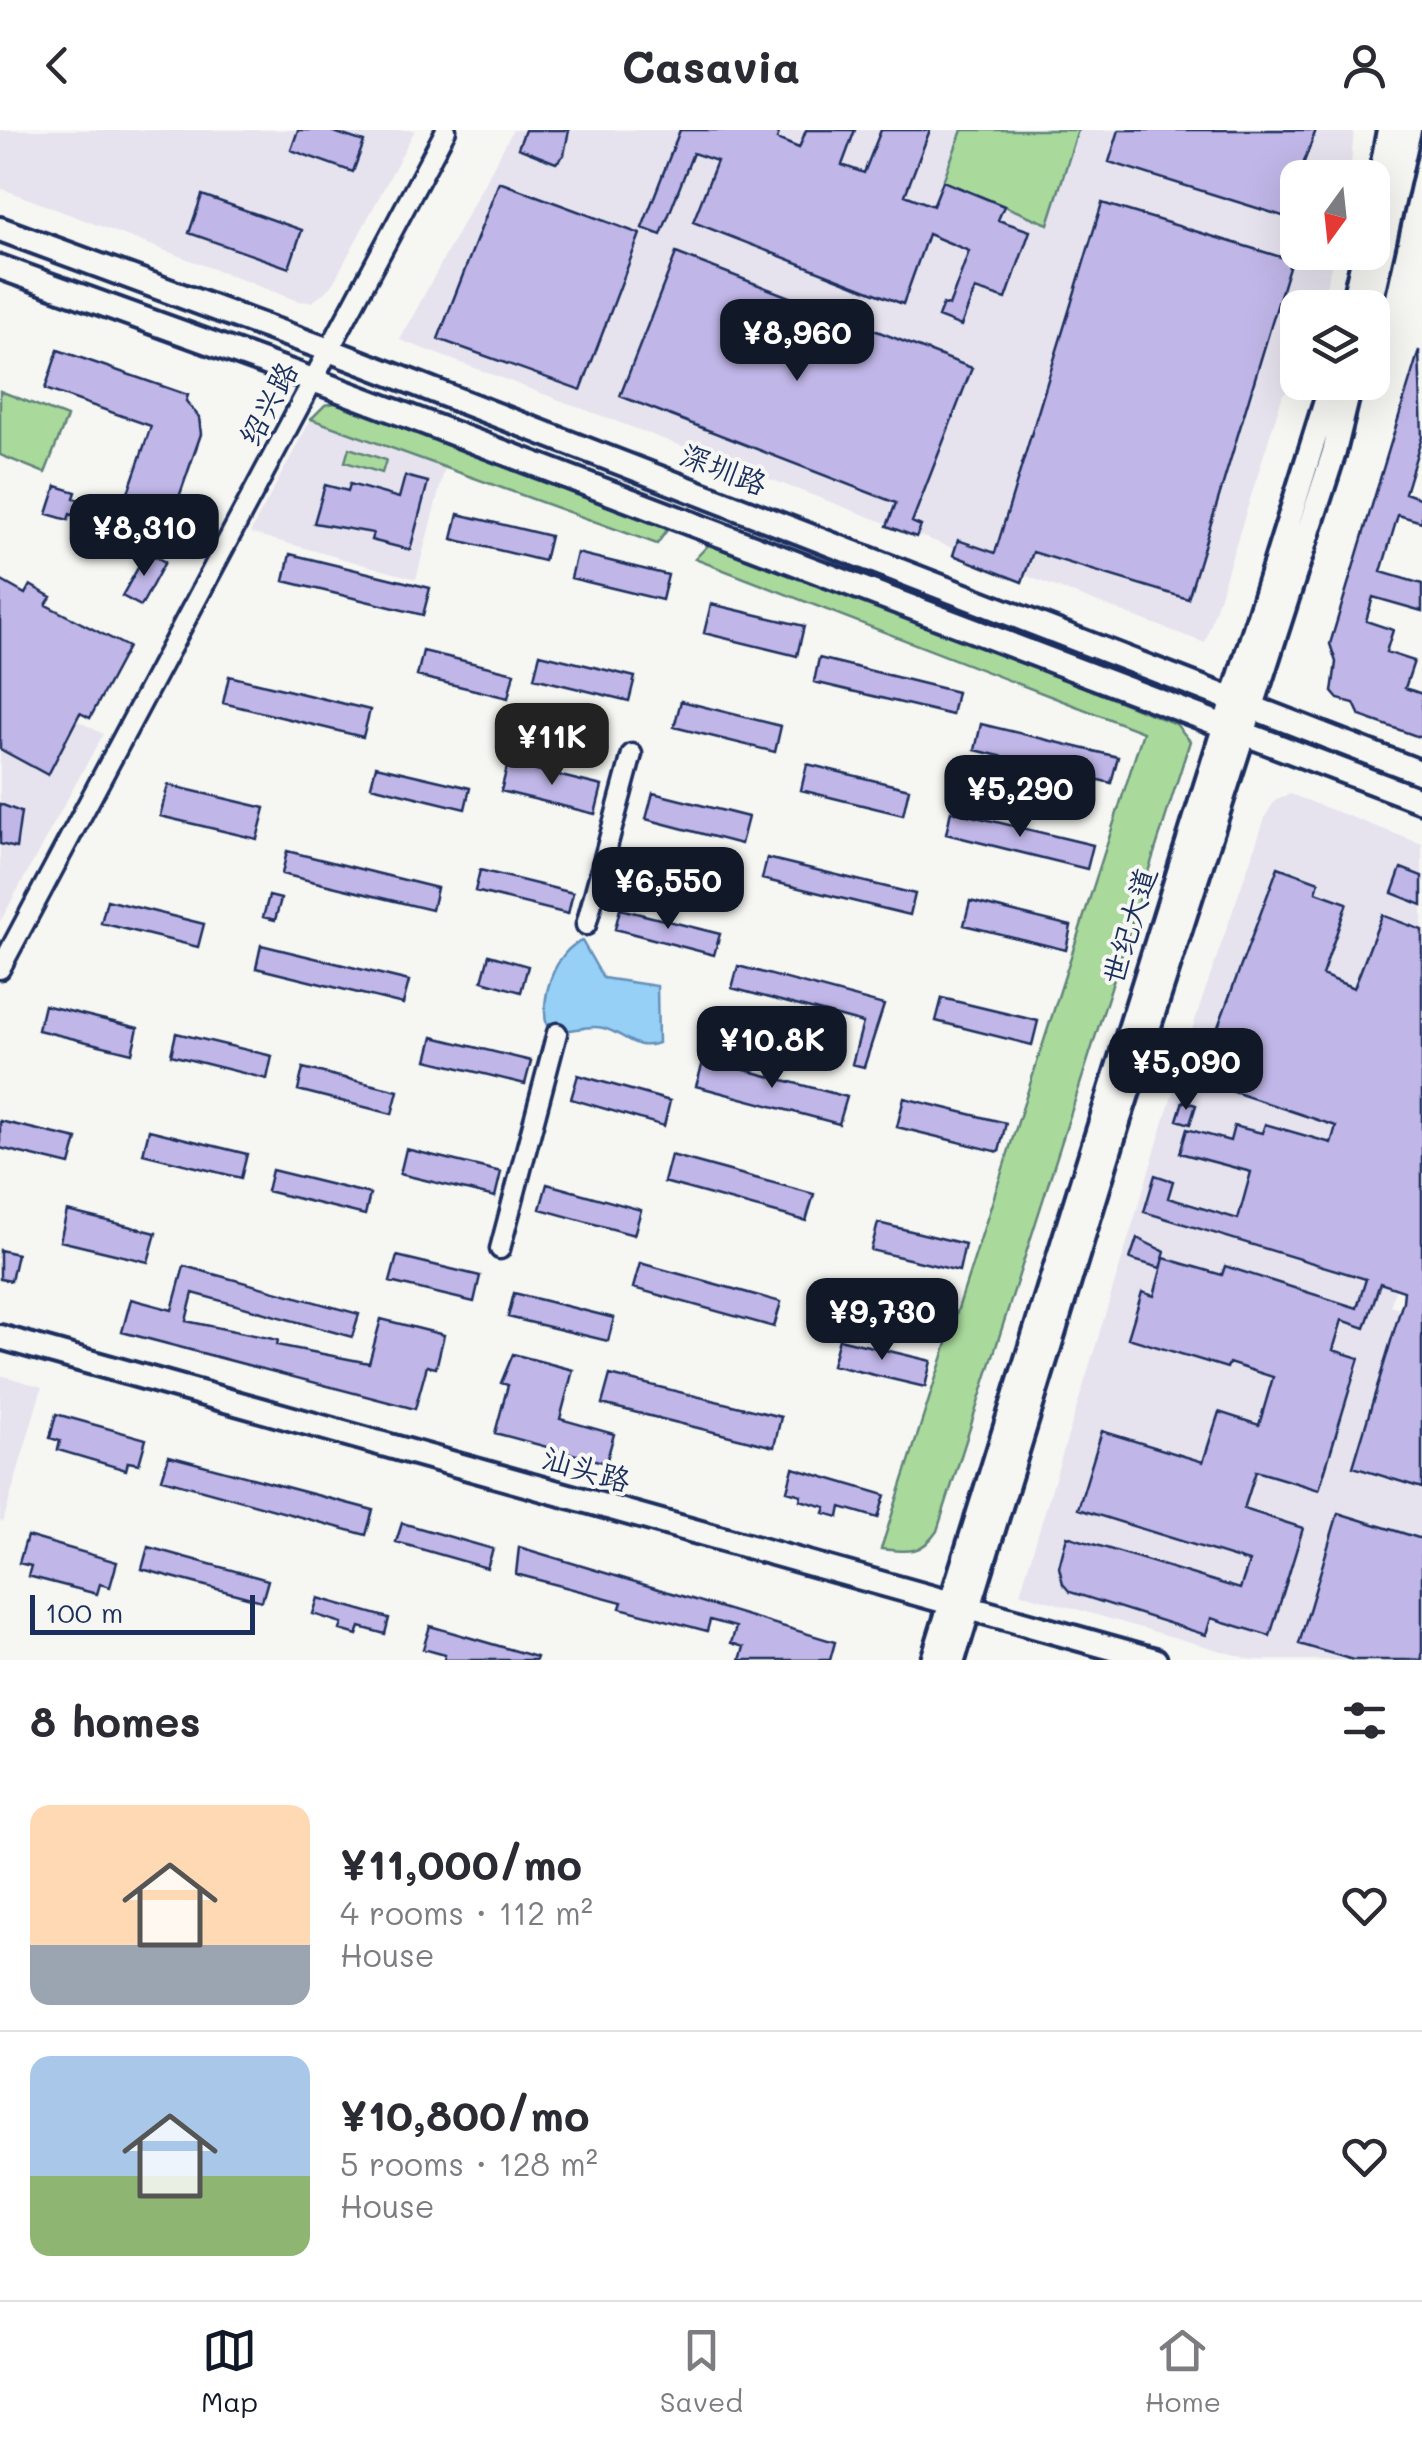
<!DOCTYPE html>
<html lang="en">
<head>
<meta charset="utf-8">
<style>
  body { margin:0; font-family:Mali,"LXGW WenKai TC",sans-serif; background:#f7f7f7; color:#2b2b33; height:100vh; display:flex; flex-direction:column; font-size:38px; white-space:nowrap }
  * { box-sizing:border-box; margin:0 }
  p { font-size:32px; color:#7c7c81 }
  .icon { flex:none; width:55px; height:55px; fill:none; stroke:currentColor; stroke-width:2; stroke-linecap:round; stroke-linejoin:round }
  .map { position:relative; height:1530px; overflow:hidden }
  .panel { display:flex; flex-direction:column; background:#fff; flex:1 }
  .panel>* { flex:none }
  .needle { width:65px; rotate:195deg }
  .controls { position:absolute; left:1280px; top:30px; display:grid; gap:20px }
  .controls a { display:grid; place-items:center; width:110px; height:110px; border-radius:20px; background:#fff; box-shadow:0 10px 40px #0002; font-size:50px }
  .scale { position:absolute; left:30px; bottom:25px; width:225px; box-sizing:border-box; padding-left:10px; border:5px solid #1b2f5e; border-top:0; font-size:28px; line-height:35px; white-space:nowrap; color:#1b2f5e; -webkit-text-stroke:8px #f6f6f2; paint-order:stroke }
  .price { position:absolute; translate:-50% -85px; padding:0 22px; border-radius:20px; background:#111827; color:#fff; font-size:32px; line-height:65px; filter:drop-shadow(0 2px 5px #0008) }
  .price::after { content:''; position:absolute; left:50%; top:60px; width:30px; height:22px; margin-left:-15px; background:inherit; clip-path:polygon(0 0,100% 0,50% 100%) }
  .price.selected { background:#222; color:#fff }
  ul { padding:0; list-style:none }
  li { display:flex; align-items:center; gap:30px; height:250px; padding:0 30px }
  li+li { border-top:2px solid #e1e1e2 }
  li span { display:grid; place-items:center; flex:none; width:280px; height:200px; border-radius:20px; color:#555 }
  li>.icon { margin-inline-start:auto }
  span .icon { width:120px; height:120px; fill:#fffc; stroke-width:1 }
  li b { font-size:42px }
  h2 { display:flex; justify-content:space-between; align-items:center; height:120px; padding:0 30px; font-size:42px }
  header { display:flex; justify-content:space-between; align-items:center; height:130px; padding:0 30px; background:#fff; font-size:45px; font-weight:700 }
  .tab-bar { display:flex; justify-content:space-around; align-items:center; height:140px; border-top:2px solid #e1e1e2; background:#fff; font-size:28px; color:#7c7c81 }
  .tab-bar a { display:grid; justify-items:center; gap:5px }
  .tab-bar .selected { color:#111827 }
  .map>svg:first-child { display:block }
  .built { fill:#e6e3ef }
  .green { fill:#a9da9b; stroke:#62847c; stroke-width:2.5 }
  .water { fill:#96d0f6; stroke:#6590b9; stroke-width:2.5 }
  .building { fill:#c0b6e7; stroke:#1b2f5e; stroke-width:2.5 }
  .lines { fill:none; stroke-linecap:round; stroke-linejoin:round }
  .street-casing { stroke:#1b2f5e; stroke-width:25 }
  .secondary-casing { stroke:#1b2f5e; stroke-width:30 }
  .street { stroke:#f6f6f2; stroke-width:18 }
  .secondary { stroke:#f6f6f2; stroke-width:22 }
  .labels { text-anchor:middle; stroke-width:8; stroke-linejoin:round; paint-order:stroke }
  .street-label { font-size:30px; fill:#1b2f5e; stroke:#f6f6f2 }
</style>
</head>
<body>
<header><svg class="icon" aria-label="back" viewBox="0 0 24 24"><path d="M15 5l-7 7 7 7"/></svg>Casavia<svg class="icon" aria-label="person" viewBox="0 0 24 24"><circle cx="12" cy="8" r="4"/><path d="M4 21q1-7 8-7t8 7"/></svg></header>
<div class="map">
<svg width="1422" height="1530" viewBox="0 0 1422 1530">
  <rect width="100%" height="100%" fill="#f6f6f2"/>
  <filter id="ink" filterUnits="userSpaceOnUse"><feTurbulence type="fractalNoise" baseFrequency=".01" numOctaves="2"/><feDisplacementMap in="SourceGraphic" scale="20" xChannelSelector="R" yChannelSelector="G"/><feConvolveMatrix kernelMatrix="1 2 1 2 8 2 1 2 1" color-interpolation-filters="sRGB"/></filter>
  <g filter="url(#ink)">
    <path class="built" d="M0,0h415l-84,157 -19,15 -14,-1 -298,-113z
      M513,0h841l-4,47 -52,1v74l37,1 -15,54 -22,1 2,75 -17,11 -78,249 -805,-303z
      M311,289l134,49 -29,111 -166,-46z
      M0,550l103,54 -103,188z
      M1290,664l132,50v363l-32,99 32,10v344h-169l-233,-67 176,-576 70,-202 10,-16z
      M0,1245l42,12 -39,135 -3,-1z"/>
    <path class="green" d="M962,0h116l-30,94 -105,-43z
      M0,261l67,26 -22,56 -45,-18z
      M343,271l329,122 -15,21 -346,-125 14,-14z
      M349,318l37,12 -4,13 -37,-11z
      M714,409l462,185 14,17 -253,790c-16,24 -29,21 -56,18l262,-817 -448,-173z"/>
    <path class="water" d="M582,811l21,37 54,8 1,57c-23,9 -34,-10 -55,-15 -21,-5 -36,9 -56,-2 -8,-26 8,-76 35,-85z"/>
    <path class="building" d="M298,0h30l36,12 -11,30 -62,-22z
      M525,0h44l-5,25 -8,8 -38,-15z
      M680,0h100l-3,9 22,9 7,-18h49l-13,35 22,8 17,-43h49l-25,65 28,11 10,-25 61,25 -6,14 32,11 -24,68 -31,-10 -14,37 -23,-9 5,-13 6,2 20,-55 -41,-17 -25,70 -210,-82 24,-61 -24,-8 -32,82 -19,-7z
      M1119,0h197l-18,48 -9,40 -180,-56z
      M499,52l141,52 -59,156 -143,-51z
      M202,65l100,35 -13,38 -100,-35z
      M1102,73l189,57 -103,339 -155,-47 -11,30 -69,-27 5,-15 37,13z
      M676,123l296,115 -60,154 9,4 -5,11 -29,-11 9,-23 -276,-107z
      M58,220l130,45 -2,6 13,16 2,17 -32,92 -47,-16 29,-84 -106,-37z
      M1419,220l3,87 -17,56 17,6v23l-24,-7 -17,57 41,12v27l-49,-14 -7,24 27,9 -7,22 28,9 -9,27 17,6v44l-62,-22 -6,-13 -16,-4 -6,-7 4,-30 -6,-18z
      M405,346l23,6 -18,68 -39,-10 2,-7 -59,-10 11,-38 23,6 2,-7 49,14z
      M56,356l20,6 -2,6 43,13 -5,17 -42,-14 -2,6 -21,-6z
      M458,384l92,22 -6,25 -92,-22z
      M147,422l18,10 -24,44 -19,-10z
      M577,423l91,22 -6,25 -91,-22z
      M290,424l140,34 -7,27 -139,-34z
      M0,450l25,14 5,-9 21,12 -5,8 82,42 -38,71 -10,-5 -32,62 -48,-26z
      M711,474l93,22 -7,30 -93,-23z
      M423,521l91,22 -6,25 -91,-22z
      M540,524l95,23 -6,24 -95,-23z
      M819,528l138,34 -5,23 -138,-33z
      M229,546l141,34 -7,27 -140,-34z
      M681,571l100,25 -6,26 -101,-25z
      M981,594l137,33 -7,26 -136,-33z
      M508,633l94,23 -7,28 -94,-23z
      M807,634l102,25 -6,26 -102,-25z
      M376,636l94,22 -5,21 -94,-23z
      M168,655l97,23 -8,31 -97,-23z
      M653,663l95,24 -7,27 -95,-25z
      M0,674l21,8 -5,36 -16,-4z
      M951,681l142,34 -6,24 -141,-35z
      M287,721l150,37 -5,22 -150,-36z
      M767,728l148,36 -5,21 -148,-36z
      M1278,737l41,15 -3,10 31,11 -25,72 32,13 28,-73 40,15v558l-69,-21 50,-166 1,-10 -24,-8 -15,45 -23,-8 -9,30 26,8 -40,132 -63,-19 -12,38 59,19 -33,108 -59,-18 -5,17 -136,-43 -7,-8 -4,-17 8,-31 173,53 9,-27 -171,-53 24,-78 101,31 16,-50 40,13 14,-48 -44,-14 -2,5 -99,-30 14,-46 12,4 10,-38 58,17 3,-9 132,42 9,-29 -222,-67 11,-37 18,6 -5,17 70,21 13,-47 -71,-19 7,-24 43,12 4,-15 28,7 3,-9 66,19 5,-17 -138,-46z
      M1401,738l21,8v29l-30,-12z
      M480,740l93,23 -5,21 -93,-23z
      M269,766l12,3 -6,21 -12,-3z
      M107,770l97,24 -6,23 -97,-24z
      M970,771l101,25 -5,24 -102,-25z
      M620,779l100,25 -6,21 -99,-26z
      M261,815l148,36 -6,23 -147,-36z
      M489,825l39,11 -7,26 -39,-11z
      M738,836l146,39 -20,62 -12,-3 11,-41 -131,-35z
      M942,868l96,23 -6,24 -96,-24z
      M44,875l94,23 -6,25 -94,-23z
      M176,903l96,23 -5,23 -96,-24z
      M433,907l98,24 -6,23 -98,-24z
      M704,929l143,38 -8,27 -143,-38z
      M303,938l95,23 -6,23 -94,-24z
      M578,945l92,26 -6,25 -93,-27z
      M904,968l102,25 -7,29 -102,-25z
      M1183,971l13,4 -6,19 -13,-4z
      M0,991l77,18 -7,26 -70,-17z
      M149,1000l98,24 -6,24 -98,-24z
      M406,1019l95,23 -6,25 -95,-23z
      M671,1025l143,39 -8,27 -142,-39z
      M272,1040l98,24 -5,21 -98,-24z
      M547,1054l94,26 -7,25 -94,-26z
      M67,1081l89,22 -8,29 -88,-21z
      M878,1093l87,21 -6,27 -88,-21z
      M1137,1108l28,14 -5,16 -30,-9z
      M0,1120l17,4 -6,27 -11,-2z
      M397,1126l83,20 -6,26 -84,-20z
      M640,1133l141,39 -7,25 -141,-39z
      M184,1136l175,48 -7,23 -159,-44 -7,28 92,19 -1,5 92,18 12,-44 63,16 -8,33 -9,-2 -12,43 -293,-77 9,-33 41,11z
      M514,1163l100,25 -6,23 -100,-24z
      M839,1209l92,22 -6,26 -93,-22z
      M513,1224l60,16 -13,49 54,15 -8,29 -111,-30 13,-48 -7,-2z
      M610,1245l171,42 -7,30 -172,-43z
      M56,1284l90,25 -7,25 -11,-2 -2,8 -68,-20 2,-9 -10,-3z
      M169,1326l204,54 -7,25 -204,-56z
      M793,1338l92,27 -7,23 -37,-11 -2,10 -15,-4 2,-6 -26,-7 1,-5 -14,-4z
      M1338,1383l84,26v121h-69l-54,-16z
      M402,1393l91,26 -6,19 -91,-26z
      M27,1406l90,26 -7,25 -10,-3 -3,10 -69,-18 3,-10 -12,-3z
      M148,1417l120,33 -6,21 -120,-32z
      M519,1417l316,95 -5,18h-90l4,-13 -13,-4 5,-16 -26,-7 -3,11 -87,-23 2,-6 -106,-28z
      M318,1468l71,20 -4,16 -25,-7 -3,8 -17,-5 2,-7 -29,-9z
      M430,1496l107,31 -1,3h-92l1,-5 -22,-6z"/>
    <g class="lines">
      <defs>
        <path id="street" d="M586,795l46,-171
          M0,839l446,-839
          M500,1119l57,-216"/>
        <path id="secondary" d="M1372,93l17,-93
          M0,99l329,121 1093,423
          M0,137l313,113 1109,421
          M1352,178l13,-56
          M1369,178l40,-178
          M0,1207l1155,323
          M933,1530l399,-1278
          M953,1530l164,-535 217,-673 17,-70"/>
      </defs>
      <use href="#street" class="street-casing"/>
      <use href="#secondary" class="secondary-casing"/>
      <use href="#street" class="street"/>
      <use href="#secondary" class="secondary"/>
    </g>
  </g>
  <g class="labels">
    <g class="street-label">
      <text transform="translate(269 274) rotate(-62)" y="10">绍兴路</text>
      <text transform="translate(723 340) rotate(21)" y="10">深圳路</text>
      <text transform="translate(1130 796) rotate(-73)" y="10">世纪大道</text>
      <text transform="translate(586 1340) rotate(16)" y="10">汕头路</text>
    </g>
  </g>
</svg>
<div class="controls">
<a><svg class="needle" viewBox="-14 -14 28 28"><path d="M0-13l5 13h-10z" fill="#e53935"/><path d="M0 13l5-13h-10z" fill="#7c7c81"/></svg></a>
<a><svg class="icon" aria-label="layers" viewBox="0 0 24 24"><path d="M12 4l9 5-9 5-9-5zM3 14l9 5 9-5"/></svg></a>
</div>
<div class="scale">100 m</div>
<b class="price" style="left:797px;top:254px">¥8,960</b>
<b class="price" style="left:144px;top:449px">¥8,310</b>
<b class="price selected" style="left:552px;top:658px">¥11K</b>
<b class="price" style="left:1020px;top:710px">¥5,290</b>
<b class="price" style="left:668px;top:802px">¥6,550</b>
<b class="price" style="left:772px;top:961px">¥10.8K</b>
<b class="price" style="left:1186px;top:983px">¥5,090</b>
<b class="price" style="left:882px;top:1233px">¥9,730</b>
</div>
<section class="panel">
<h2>8 homes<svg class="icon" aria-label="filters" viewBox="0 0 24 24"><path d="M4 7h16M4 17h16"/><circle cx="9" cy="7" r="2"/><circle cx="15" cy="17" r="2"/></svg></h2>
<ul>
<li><span style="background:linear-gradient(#ffd9b3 70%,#9aa5b1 0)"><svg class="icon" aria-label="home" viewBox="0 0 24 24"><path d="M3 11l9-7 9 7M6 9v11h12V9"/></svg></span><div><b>¥11,000/mo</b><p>4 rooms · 112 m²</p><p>House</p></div><svg class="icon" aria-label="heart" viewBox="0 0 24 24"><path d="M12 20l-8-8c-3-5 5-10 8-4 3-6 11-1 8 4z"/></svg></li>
<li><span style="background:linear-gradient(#a9c7e8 60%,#8fb573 0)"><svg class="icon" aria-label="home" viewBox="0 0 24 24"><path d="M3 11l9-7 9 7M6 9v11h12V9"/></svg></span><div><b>¥10,800/mo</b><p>5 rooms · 128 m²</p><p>House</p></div><svg class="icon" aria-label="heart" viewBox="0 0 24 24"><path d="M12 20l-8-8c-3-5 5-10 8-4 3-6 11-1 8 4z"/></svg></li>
</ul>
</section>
<nav class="tab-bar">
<a class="selected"><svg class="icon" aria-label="map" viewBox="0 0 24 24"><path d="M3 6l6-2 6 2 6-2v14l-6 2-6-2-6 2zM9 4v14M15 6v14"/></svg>Map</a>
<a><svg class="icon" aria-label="saved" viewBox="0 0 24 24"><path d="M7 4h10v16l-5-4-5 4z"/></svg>Saved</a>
<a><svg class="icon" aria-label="home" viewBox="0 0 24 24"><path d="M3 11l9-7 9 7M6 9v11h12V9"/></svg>Home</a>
</nav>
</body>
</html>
